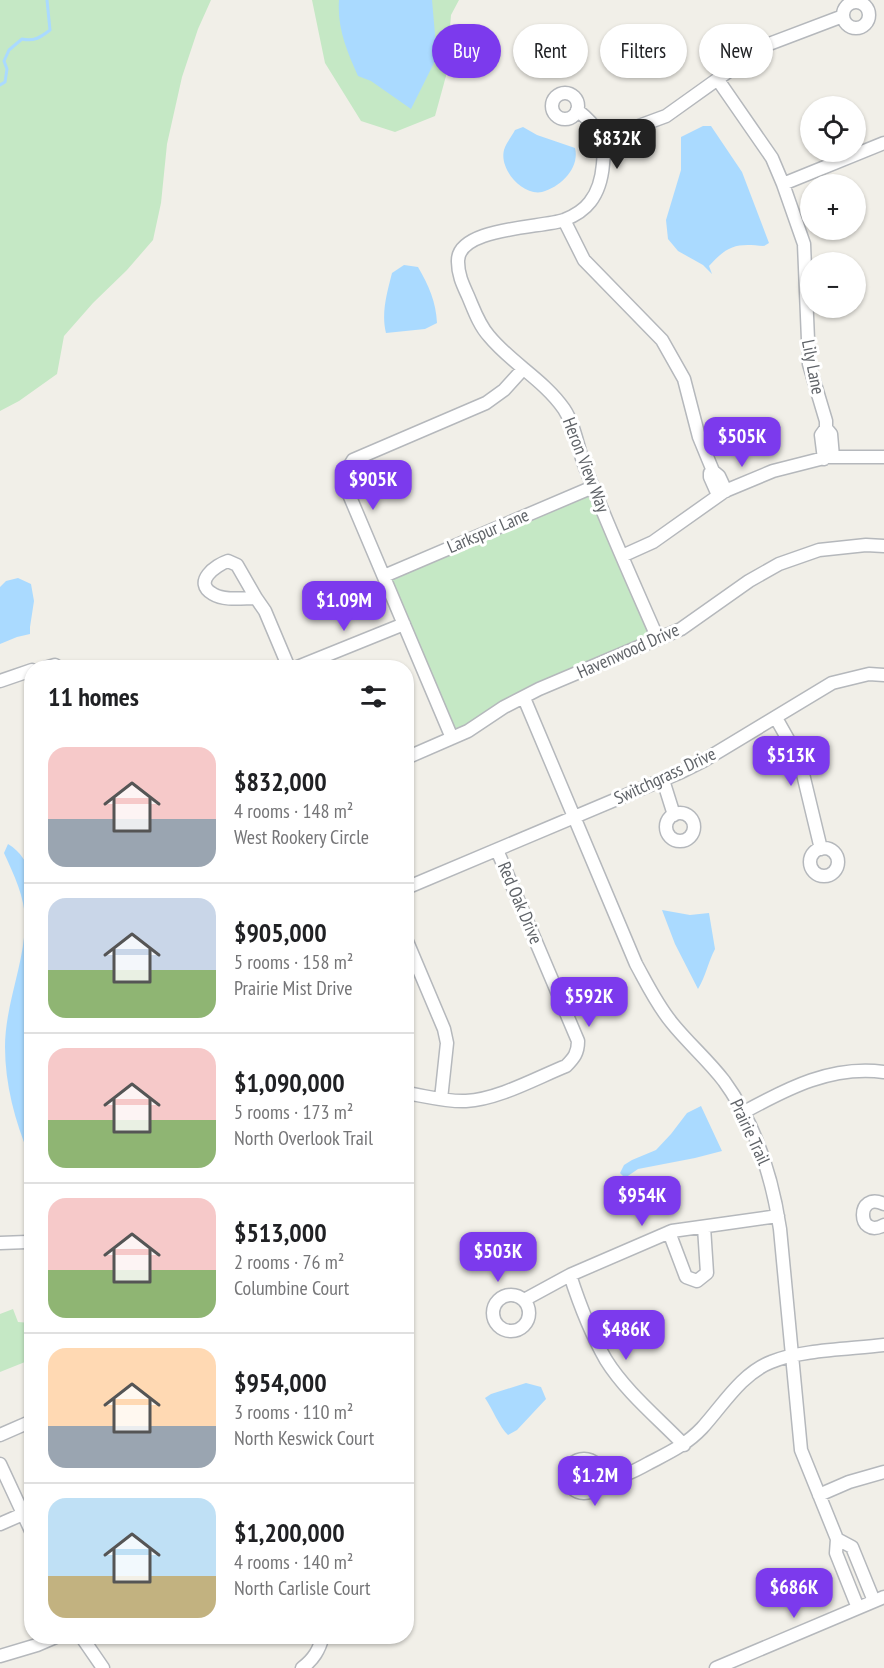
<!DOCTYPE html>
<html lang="en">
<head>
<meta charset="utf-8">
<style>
  body { margin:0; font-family:"PT Sans Narrow",sans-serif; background:#f2f2f2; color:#202124; height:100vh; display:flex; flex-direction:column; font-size:22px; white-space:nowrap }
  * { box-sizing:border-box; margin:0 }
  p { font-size:20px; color:#757577 }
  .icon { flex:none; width:33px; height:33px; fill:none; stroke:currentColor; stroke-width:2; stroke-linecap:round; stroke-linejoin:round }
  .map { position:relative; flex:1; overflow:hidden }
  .panel { position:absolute; left:24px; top:660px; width:390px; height:984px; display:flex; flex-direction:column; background:#fff; border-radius:24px; box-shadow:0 2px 4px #0004 }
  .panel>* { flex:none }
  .guide { position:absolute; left:432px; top:24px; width:362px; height:54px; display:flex; gap:12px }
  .controls { position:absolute; left:800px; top:96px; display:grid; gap:12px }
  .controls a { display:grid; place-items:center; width:66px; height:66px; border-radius:50%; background:#fff; box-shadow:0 2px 4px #0004; font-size:30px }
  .price { position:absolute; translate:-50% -51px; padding:0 14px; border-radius:12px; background:#7c3aed; color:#fff; font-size:20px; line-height:39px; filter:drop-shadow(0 2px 3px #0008) }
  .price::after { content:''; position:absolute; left:50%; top:36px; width:18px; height:14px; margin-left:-9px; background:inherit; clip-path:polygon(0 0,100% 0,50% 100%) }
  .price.on { background:#222; color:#fff }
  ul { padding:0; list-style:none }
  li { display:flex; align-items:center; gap:18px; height:150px; padding:0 24px }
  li+li { border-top:2px solid #e0e0e0 }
  li span { display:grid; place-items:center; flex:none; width:168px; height:120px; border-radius:18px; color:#555 }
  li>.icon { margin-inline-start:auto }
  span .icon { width:72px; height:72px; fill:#fffc; stroke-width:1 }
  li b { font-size:26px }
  h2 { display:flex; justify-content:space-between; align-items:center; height:72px; padding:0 24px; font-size:26px }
  .pill { padding:0 21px; border-radius:27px; background:#fff; box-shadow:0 2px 4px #0004; font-size:21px; line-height:54px }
  .pill.on { background:#7c3aed; color:#fff }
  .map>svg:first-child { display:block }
  .green { fill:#c5e8c5 }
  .water { fill:#aadaff }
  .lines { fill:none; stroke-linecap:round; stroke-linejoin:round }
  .stream { stroke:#aadaff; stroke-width:3 }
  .minor-casing { stroke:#b5b8bc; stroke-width:15 }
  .minor { stroke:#fff; stroke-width:12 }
  .labels { text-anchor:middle; stroke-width:6; stroke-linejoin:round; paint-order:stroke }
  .street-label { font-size:18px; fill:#5f6368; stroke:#fff }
</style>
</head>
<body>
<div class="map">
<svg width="884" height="1668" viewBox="0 0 884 1668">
  <rect width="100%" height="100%" fill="#f1efe8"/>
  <path class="green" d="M0,0h211l-13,29 -16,48 -15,67 -6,59 -8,37 -26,30 -34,33 -29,33 -7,38 -38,27 -19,10z
    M312,0h147l-8,15 -5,61 -11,40 -40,16 -34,-11 -36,-58z
    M591,493l60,144 -130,54 -66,41 -64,-153z
    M13,1309l5,13 13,1v52l-6,-13 -25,10v-58z"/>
  <path class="water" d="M339,0h93l5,57 -26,52 -40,-28 -13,-5c-11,-25 -21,-48 -19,-76z
    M703,126h8l31,46 27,71 -5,3c-28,-3 -36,-1 -55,20l3,8 -9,-9 -25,-14 -10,-12 -2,-19 15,-50v-33z
    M523,127l14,8 38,13c5,20 -14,39 -33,44 -20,4 -43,-23 -38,-42 2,-7 8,-14 11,-20z
    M404,265l14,2c11,19 18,35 19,56l-12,6 -39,4c-5,-20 1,-40 6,-60z
    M18,578l13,6 3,17 -4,26v7l-13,3 -17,7v-57l6,-6z
    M8,844c13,8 19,18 23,33l1,278h-3c-14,-34 -24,-71 -24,-108 0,-42 19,-82 20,-123 1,-25 -11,-49 -21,-71z
    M662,910l28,5 19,-2 6,36c-7,13 -9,27 -17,40l-23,-45z
    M701,1106l21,45 -27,7 -57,11 -13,9 -5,-5 4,-8 8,-5 24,-10 15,-16 16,-21z
    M526,1383l15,4 5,12 -29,31 -9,5c-8,-7 -16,-27 -23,-37l6,-4z"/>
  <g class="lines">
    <path class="stream" d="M0,85l5,-3 2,-13 -3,-8 5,-11 13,-11c12,3 19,-2 28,-9l-3,-30"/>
    <defs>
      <path id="minor" d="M843 15a13 13 0 1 1 26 0a13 13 0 1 1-26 0Z
        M718,80l54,78 11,26 21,60 5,120 17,57v7l-5,7 3,24
        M552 106a13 13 0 1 1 26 0a13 13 0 1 1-26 0Z
        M577,110c19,15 29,28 26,54 -1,12 -5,28 -13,38 -6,8 -16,14 -26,18 -22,8 -108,7 -106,42 0,13 5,23 10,34 6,14 11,29 21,40 22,27 55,44 75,73 12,18 14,43 23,63 22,57 47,112 71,167
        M601,140l65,-24 98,-70 79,-30
        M783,184l101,-41
        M564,220l20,40 78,80 22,39 15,58 14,34 6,5 7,15
        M826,428l5,6 2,23
        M713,471l-3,2v4l8,18
        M622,556l31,-14 72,-51 48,-20 55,-14h56
        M228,561l9,4 19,33c-13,0 -32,3 -43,-4 -21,-12 3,-29 15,-33z
        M384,576l209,-89
        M256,598l9,13 24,57
        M45,668l10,-3 4,3
        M295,668l109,-44
        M0,681l32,-11
        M524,698l112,266c11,20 21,41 36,59 16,20 36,37 52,58 32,44 48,95 56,148l21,221 36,89 -1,14 22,55
        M776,718l18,32 9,24 18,75
        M452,738l-107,-253 -1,-10 9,-15 133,-57 18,-13 19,-21
        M406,758l62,-27 36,-24 35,-18 142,-60 68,-48 30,-17 40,-14 47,-5 18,1
        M663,780l11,35
        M666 827a14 14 0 1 1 28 0a14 14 0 1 1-28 0Z
        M810 862a14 14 0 1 1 28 0a14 14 0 1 1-28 0Z
        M406,888l275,-116 22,-11 129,-78 37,-9 15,1
        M406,939l38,90 3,14 -6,56
        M406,1093c20,3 40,9 60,8 33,-2 70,-23 100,-35 8,-8 12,-13 12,-25l-81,-191
        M744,1112c44,-24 88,-47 140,-40
        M884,1204c-28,-14 -28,36 0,21
        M669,1232l17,45 11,4 10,-8 -3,-46
        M0,1243l27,-1
        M570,1275c9,28 21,59 36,85 20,32 52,58 78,85
        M493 1313a18 18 0 1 1 36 0a18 18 0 1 1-36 0Z
        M524,1300l46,-25 102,-44 106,-15
        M0,1435l32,-14
        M567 1476a17 17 0 1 1 34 0a17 17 0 1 1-34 0Z
        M0,1464l32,69
        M601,1477c19,2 32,-5 48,-14 19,-10 37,-18 53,-35 21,-23 39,-54 69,-66 28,-12 81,-13 113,-17
        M571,1487l25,-22
        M819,1495l30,-13 35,-10
        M0,1524l23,-10
        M837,1539l15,8 22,54
        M81,1636l22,32
        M0,1656l37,-11 21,-9
        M302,1668c12,-9 17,-18 21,-32
        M716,1668l168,-71"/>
    </defs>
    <use href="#minor" class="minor-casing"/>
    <use href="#minor" class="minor"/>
  </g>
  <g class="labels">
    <g class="street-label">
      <text transform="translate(813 367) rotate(79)" y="6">Lily Lane</text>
      <text transform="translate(586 465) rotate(69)" y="6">Heron View Way</text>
      <text transform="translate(488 531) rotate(-23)" y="6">Larkspur Lane</text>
      <text transform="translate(628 651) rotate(-24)" y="6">Havenwood Drive</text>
      <text transform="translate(665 776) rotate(-25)" y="6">Switchgrass Drive</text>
      <text transform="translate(520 903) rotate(67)" y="6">Red Oak Drive</text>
      <text transform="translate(750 1132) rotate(65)" y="6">Prairie Trail</text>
    </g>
  </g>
</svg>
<div class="controls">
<a><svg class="icon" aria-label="locate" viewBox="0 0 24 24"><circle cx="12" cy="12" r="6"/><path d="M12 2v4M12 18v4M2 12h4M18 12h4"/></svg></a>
<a>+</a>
<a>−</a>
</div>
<b class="price on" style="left:617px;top:170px">$832K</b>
<b class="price" style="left:742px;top:468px">$505K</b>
<b class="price" style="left:373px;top:511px">$905K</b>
<b class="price" style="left:344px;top:632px">$1.09M</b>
<b class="price" style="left:791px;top:787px">$513K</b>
<b class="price" style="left:589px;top:1028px">$592K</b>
<b class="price" style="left:642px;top:1227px">$954K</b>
<b class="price" style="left:498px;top:1283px">$503K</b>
<b class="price" style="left:626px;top:1361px">$486K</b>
<b class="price" style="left:595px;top:1507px">$1.2M</b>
<b class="price" style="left:794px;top:1619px">$686K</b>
<div class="guide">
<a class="pill on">Buy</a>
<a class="pill">Rent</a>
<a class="pill">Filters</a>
<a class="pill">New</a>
</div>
<section class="panel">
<h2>11 homes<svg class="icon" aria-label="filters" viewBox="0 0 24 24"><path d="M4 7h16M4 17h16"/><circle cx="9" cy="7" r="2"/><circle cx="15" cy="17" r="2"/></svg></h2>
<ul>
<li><span style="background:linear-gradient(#f6c9c9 60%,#9aa5b1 0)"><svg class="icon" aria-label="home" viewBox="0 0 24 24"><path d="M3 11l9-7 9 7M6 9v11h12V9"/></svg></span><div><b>$832,000</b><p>4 rooms · 148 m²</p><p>West Rookery Circle</p></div></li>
<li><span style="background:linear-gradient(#c9d6e8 60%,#8fb573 0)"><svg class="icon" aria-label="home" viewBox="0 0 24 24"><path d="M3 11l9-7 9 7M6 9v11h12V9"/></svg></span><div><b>$905,000</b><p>5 rooms · 158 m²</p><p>Prairie Mist Drive</p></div></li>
<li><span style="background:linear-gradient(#f6c9c9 60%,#8fb573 0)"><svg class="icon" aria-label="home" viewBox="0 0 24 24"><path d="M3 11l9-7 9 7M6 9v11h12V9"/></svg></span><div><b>$1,090,000</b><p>5 rooms · 173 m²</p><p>North Overlook Trail</p></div></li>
<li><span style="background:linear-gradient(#f6c9c9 60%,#8fb573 0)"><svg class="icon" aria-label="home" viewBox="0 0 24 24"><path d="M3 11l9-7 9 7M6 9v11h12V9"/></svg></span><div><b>$513,000</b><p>2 rooms · 76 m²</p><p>Columbine Court</p></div></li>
<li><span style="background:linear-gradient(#ffd9b3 65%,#9aa5b1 0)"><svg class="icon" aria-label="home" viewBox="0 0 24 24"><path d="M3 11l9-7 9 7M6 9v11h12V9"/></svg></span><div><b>$954,000</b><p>3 rooms · 110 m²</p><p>North Keswick Court</p></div></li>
<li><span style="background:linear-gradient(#bfe0f5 65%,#c2b280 0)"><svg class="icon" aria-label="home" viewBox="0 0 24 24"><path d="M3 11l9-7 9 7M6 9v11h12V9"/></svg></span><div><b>$1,200,000</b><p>4 rooms · 140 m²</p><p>North Carlisle Court</p></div></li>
</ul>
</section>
</div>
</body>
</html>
